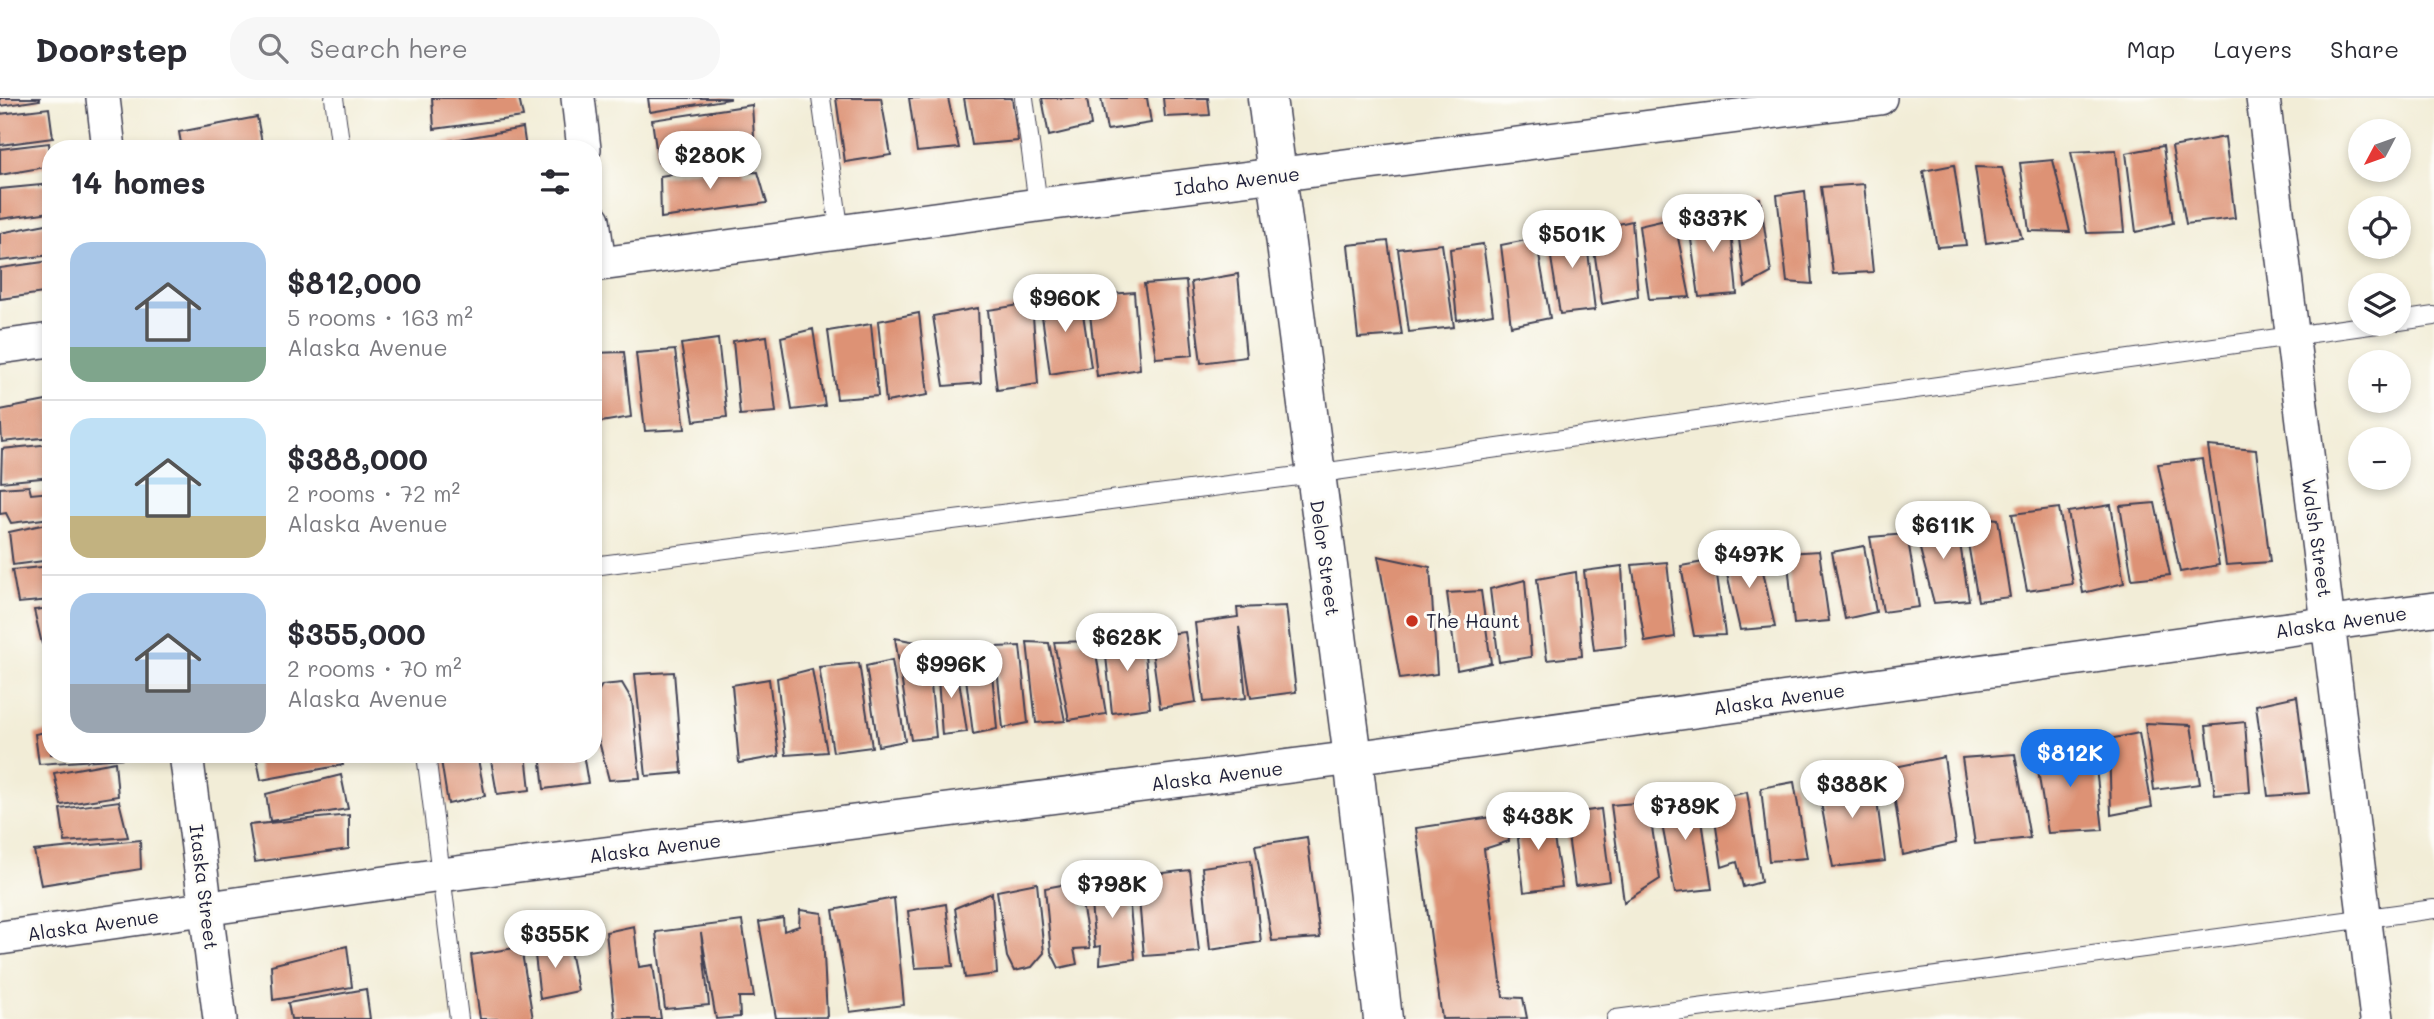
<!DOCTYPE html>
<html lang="en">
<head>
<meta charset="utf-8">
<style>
  body { margin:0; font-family:Mali,sans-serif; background:#f7f7f7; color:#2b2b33; height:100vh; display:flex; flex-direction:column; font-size:26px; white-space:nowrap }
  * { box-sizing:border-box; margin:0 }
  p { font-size:23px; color:#7c7c81 }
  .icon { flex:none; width:38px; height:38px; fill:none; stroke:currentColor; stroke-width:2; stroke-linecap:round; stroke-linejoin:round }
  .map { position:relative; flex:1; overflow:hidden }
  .details { position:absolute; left:42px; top:42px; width:560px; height:623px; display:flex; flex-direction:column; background:#fff; border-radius:28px; box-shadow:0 4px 10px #0003 }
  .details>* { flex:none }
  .needle { width:46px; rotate:229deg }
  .tools { position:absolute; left:2348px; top:21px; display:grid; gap:14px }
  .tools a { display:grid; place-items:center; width:63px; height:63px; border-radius:50%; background:#fff; box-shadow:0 4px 10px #0003; font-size:35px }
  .price { position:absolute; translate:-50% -60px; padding:0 16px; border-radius:24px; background:#fff; color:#222; font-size:23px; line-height:46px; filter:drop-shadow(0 2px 4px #0008) }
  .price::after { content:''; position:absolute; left:50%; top:42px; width:21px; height:16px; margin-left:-10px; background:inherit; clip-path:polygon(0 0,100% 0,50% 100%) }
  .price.active { background:#1a73e8; color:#fff }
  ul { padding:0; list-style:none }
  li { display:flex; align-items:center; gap:21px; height:175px; padding:0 28px }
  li+li { border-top:2px solid #e1e1e2 }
  li span { display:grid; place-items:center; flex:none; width:196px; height:140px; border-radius:21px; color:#555 }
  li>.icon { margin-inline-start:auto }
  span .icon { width:84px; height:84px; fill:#fffc; stroke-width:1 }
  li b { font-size:30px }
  h2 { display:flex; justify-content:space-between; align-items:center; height:84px; padding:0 28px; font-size:30px }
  header { display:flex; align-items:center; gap:42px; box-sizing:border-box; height:98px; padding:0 35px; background:#fff; border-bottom:2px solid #e1e1e2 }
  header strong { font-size:33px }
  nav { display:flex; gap:38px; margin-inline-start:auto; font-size:24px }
  .search { width:490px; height:63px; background:#f7f7f7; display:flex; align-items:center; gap:18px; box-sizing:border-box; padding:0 24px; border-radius:28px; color:#7c7c81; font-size:26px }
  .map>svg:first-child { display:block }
  .building { fill:#dd9275 }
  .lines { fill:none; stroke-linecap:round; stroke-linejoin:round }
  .lane-casing { stroke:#414052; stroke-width:20 }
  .street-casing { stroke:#414052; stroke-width:36 }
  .secondary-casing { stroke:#414052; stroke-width:41 }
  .lane { stroke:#fff; stroke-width:18 }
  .street { stroke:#fff; stroke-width:33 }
  .secondary { stroke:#fff; stroke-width:38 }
  .poi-dot { fill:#c8321e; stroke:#fdfcf7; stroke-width:2.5 }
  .labels { text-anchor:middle; stroke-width:6; stroke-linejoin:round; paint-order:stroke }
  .street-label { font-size:19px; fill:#22223b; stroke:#fdfcf7 }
  .poi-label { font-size:19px; fill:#22223b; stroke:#fdfcf7; text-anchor:start }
</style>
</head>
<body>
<header>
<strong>Doorstep</strong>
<div class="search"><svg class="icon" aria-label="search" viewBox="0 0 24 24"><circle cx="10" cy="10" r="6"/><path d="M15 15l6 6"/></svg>Search here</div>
<nav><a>Map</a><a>Layers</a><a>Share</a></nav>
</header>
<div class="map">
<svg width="2434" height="921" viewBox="0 0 2434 921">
  <rect width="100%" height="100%" fill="#fdfcf7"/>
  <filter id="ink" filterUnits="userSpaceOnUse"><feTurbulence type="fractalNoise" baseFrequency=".0143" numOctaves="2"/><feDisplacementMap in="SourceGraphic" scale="14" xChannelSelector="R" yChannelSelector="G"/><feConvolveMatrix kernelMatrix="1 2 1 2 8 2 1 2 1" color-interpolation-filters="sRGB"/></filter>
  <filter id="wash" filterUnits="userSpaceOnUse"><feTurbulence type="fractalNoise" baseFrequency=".00686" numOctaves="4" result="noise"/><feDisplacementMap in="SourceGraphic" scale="28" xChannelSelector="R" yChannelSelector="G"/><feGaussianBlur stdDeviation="1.57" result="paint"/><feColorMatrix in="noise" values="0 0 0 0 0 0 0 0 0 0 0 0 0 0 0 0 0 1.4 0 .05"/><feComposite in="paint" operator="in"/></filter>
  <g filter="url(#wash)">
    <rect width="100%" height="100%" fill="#f2edd7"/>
    <g id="blocks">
      <path class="building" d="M0,0h40v2l-40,6z
        M432,0h87l4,19 -89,12z
        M648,0h82v1l-80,13z
        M836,0h45l10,57 -46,7z
        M909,0h39l11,50 -42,4z
        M964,0h48l6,43 -46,4z
        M1042,0h45l4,28 -42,10z
        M1101,0h46l4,25 -44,7z
        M1163,0h45l2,17 -45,2z
        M752,7l2,32 -18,3 2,11 -80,11 -6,-42z
        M49,10l4,30 -53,7v-31z
        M257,19l6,31 -81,1 -3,-17z
        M523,30l3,21h-88l-1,-6z
        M2225,39l10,81 -49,6 -14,-77z
        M49,45l2,23 -51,9v-26z
        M2163,48l10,77 -37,9 -10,-79z
        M2116,52l8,82 -37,1 -16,-81z
        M2053,62l17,72 -41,-1 -9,-68z
        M740,65l1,10 17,-1 9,31 -106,15 -1,-42z
        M1954,67l12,80 -29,2 -14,-76z
        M1975,69l27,1 20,70 -36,5z
        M51,86v28l-51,7v-30z
        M1864,86l9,88 -40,2 -12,-87z
        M1805,93l7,93 -25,-2 -10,-87z
        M1760,100l11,75 -26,14 -11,-88z
        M1729,112l8,84 -38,3 -11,-79z
        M1674,120l16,79 -41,2 -10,-73z
        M1632,123l6,76 -36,7 -11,-74z
        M51,125v32l-51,6v-28z
        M1585,129l10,83 -35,4 -13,-81z
        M1536,140l14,80 -39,8 -10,-81z
        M1388,143l14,94 -44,3 -10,-93z
        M1442,146l12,83 -45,5 -11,-83z
        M1483,146l10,70 -36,6 -7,-71z
        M51,163v31l-51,7v-31z
        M1238,176l8,83 -45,6 -10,-81z
        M1186,183l7,74 -37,3 -12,-74z
        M1134,194l6,77 -43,7 -9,-80z
        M1080,196l11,73 -41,7 -10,-73z
        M1032,205l6,81 -41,6 -9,-80z
        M978,210l3,75 -37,3 -11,-70z
        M919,215l9,82 -42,7 -8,-81z
        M871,226l7,72 -41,3 -9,-68z
        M813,231l12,77 -33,4 -11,-73z
        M767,238l9,76 -36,3 -7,-74z
        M718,241l9,78 -33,4 -13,-77z
        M675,252l10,79 -40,2 -9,-78z
        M624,254l7,65 -30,5 -8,-69z
        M51,302v37l-49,5 -2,-32z
        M51,346v33l-50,5 1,-33z
        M2208,348l48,4 14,112 -44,3z
        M2202,361l17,106 -39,7 -22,-108z
        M29,388l2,8 20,-2v26l-40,5 -5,-10 -6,1v-26z
        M2155,405l15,72 -38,4 -12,-73z
        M2111,407l13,78 -41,10 -15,-81z
        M2059,410l14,76 -46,7 -15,-77z
        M1963,417l35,4 12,78 -32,4z
        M1913,424l44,3 12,75 -35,3z
        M51,425v37l-38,5 -4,-33z
        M1907,436l12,73 -36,5 -13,-75z
        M1864,448l12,66 -31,7 -13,-67z
        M1758,450l17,79 -35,3 -17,-74z
        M1819,453l10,70 -35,3 -7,-71z
        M1378,458l52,11 7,107 -37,5z
        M1715,462l10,75 -31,1 -13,-70z
        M1667,464l8,75 -30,5 -13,-77z
        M51,468v34l-33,3 -6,-33z
        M1622,468l4,80 -32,4 -10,-79z
        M1576,474l6,84 -35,4 -10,-81z
        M1525,482l6,77 -32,5 -9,-73z
        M1481,493l10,72 -34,7 -10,-77z
        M1286,508l10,86 -45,6 -12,-71 7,71 -42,4 -9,-79 43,-6 -1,-9z
        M51,510v35l-9,1 -8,-34z
        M1185,534l11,70 -36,6 -10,-72z
        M1143,535l7,75 -38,5 -8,-76z
        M895,540l32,6 9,93 -25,3z
        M1094,543l12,73 -37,6 -15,-78z
        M1027,544l22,1 16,78 -29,2z
        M1020,548l8,77 -25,5 -8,-81z
        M990,553l7,78 -24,5 -10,-80z
        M892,562l13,81 -27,5 -12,-80z
        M956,563l11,71 -25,3 -5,-71z
        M859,565l13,84 -39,5 -14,-85z
        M812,571l15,83 -41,3 -9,-77z
        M674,574l8,101 -36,3 -11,-102z
        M769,581l10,77 -40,7 -7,-78z
        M622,585l10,17 8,78 -31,2 -16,-62v-18l9,-15z
        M2297,598l12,97 -41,3 -12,-91z
        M2245,624l5,70 -35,3 -9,-69z
        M2145,625l46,2 9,59 -46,6z
        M51,633v23h72l1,4 -85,6 -4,-30z
        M2139,635l13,74 -41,8 -2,-76z
        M2093,644l10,88 -55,3 -13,-81z
        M256,656h84l3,11 -82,15z
        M440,656h37l8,42 -37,8z
        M490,656h36l4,36 -33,4z
        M540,656h43l5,29 -44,6z
        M2015,656l15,84 -55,6 -13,-86z
        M1944,659l12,86 -53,12 -13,-87z
        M115,664l3,34 -57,9 -7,-32z
        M1873,673l12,90 -52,6 -16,-85z
        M341,677l7,34 -78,12 -4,-27z
        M1794,684l13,76 -38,3 -8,-73z
        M1698,694l14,97 -37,4 -18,-95z
        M1747,694l14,90 -18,5 -6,-25 -15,5 -10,-67z
        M119,703l9,36 -63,5 -5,-33z
        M1648,704l12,77 -36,23 -13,-97z
        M1601,711l9,72 -35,5 -10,-72z
        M1515,714l35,2 12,73 -38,5z
        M349,717v34l-94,13 -6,-37z
        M1506,717l3,26 -25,8 19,148 20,1 4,20 -85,1 -26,-191z
        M1307,739l13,101 -48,3 -17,-96z
        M140,742l1,29 -100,16 -7,-34z
        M1251,762l10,82 -51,8 -8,-83z
        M1190,772l9,82 -55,4 -7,-80z
        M1127,778l8,83 -35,5 1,-18 -6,1 -6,-65z
        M1078,784l12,66 -16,1 3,15 -18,4 -8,-16 -6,-64z
        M1037,785l7,70 -12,14 -18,4 -7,-14 -10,-66z
        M992,795l5,81 -32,4 -10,-70z
        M894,800l10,107 -54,7 -17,-102z
        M946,806l7,62 -38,2 -7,-57z
        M800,812l22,3 5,104 -51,1 -17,-96 24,-4 1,13 15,-5z
        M742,823l12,76h-15l1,20 -24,2 -15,-86 8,72 -44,4 -9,-77z
        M634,828l5,41 14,-2 8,54h-46l-9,-87z
        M568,843l10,50 -38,8 -6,-53z
        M347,848l5,41 -79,13 -2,-35z
        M521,849l12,72h-53l-9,-64z
        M366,891l4,30h-79l-3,-16z"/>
    </g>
  </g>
  <g filter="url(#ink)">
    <use href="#blocks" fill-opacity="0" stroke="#414052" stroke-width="2"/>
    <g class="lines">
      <defs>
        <path id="lane" d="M334,0l7,51
          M821,0l19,136
          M1024,0l14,107
          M2399,223l35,-5
          M593,468l721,-92 1063,-150
          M426,656l33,265
          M1616,921l818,-110"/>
        <path id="street" d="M103,0l6,51
          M578,0l6,51
          M2263,0l114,921
          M593,122l6,44
          M593,167l445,-60 842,-107
          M0,249l51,-7
          M186,656l34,265
          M0,840l441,-63 912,-117 1081,-149"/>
        <path id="secondary" d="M1267,0l86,660 30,261"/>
      </defs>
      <use href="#lane" class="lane-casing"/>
      <use href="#street" class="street-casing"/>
      <use href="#secondary" class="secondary-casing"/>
      <use href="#lane" class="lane"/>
      <use href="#street" class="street"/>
      <use href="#secondary" class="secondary"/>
    </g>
  </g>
  <circle class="poi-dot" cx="1412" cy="523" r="7"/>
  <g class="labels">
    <g class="street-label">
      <text transform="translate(1237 83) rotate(-7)" y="7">Idaho Avenue</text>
      <text transform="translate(2317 440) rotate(82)" y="7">Walsh Street</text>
      <text transform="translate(1325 460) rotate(82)" y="7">Delor Street</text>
      <text transform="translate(2341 524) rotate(-8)" y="7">Alaska Avenue</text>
      <text transform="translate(1779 601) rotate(-8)" y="7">Alaska Avenue</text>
      <text transform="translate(1217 678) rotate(-7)" y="7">Alaska Avenue</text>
      <text transform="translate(655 750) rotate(-7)" y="7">Alaska Avenue</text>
      <text transform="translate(204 789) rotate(83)" y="7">Itaska Street</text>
      <text transform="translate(93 827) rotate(-8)" y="7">Alaska Avenue</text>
    </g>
    <g class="poi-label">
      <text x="1426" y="530">The Haunt</text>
    </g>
  </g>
</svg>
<div class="tools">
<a><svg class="needle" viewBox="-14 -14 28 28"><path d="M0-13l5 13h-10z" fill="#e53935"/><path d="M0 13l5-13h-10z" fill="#7c7c81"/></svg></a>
<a><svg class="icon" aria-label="locate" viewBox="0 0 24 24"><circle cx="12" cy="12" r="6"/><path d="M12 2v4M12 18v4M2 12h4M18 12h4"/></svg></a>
<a><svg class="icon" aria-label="layers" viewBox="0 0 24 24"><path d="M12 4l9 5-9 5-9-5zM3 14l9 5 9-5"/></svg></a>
<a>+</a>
<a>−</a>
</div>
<b class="price" style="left:710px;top:93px">$280K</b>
<b class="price" style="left:1713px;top:156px">$337K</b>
<b class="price" style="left:1572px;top:172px">$501K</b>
<b class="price" style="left:1065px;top:236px">$960K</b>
<b class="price" style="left:1943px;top:463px">$611K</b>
<b class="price" style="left:1749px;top:492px">$497K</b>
<b class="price" style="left:1127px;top:575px">$628K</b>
<b class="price" style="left:951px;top:602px">$996K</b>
<b class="price active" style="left:2070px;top:691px">$812K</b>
<b class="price" style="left:1852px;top:722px">$388K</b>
<b class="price" style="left:1685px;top:744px">$789K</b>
<b class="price" style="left:1538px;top:754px">$438K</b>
<b class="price" style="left:1112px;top:822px">$798K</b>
<b class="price" style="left:555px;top:872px">$355K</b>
<section class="details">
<h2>14 homes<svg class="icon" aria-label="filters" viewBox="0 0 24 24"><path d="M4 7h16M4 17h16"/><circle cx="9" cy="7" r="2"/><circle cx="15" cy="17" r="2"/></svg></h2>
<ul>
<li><span style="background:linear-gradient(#a9c7e8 75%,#7fa58c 0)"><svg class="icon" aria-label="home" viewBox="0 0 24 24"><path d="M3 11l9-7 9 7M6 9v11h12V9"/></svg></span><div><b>$812,000</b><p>5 rooms · 163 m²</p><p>Alaska Avenue</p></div></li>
<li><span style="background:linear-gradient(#bfe0f5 70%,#c2b280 0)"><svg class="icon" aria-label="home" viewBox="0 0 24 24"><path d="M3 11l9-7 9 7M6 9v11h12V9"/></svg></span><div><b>$388,000</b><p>2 rooms · 72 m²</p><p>Alaska Avenue</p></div></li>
<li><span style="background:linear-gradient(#a9c7e8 65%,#9aa5b1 0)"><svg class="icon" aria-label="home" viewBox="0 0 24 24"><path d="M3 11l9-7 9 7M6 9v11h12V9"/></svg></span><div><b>$355,000</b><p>2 rooms · 70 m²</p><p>Alaska Avenue</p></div></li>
</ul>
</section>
</div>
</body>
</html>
